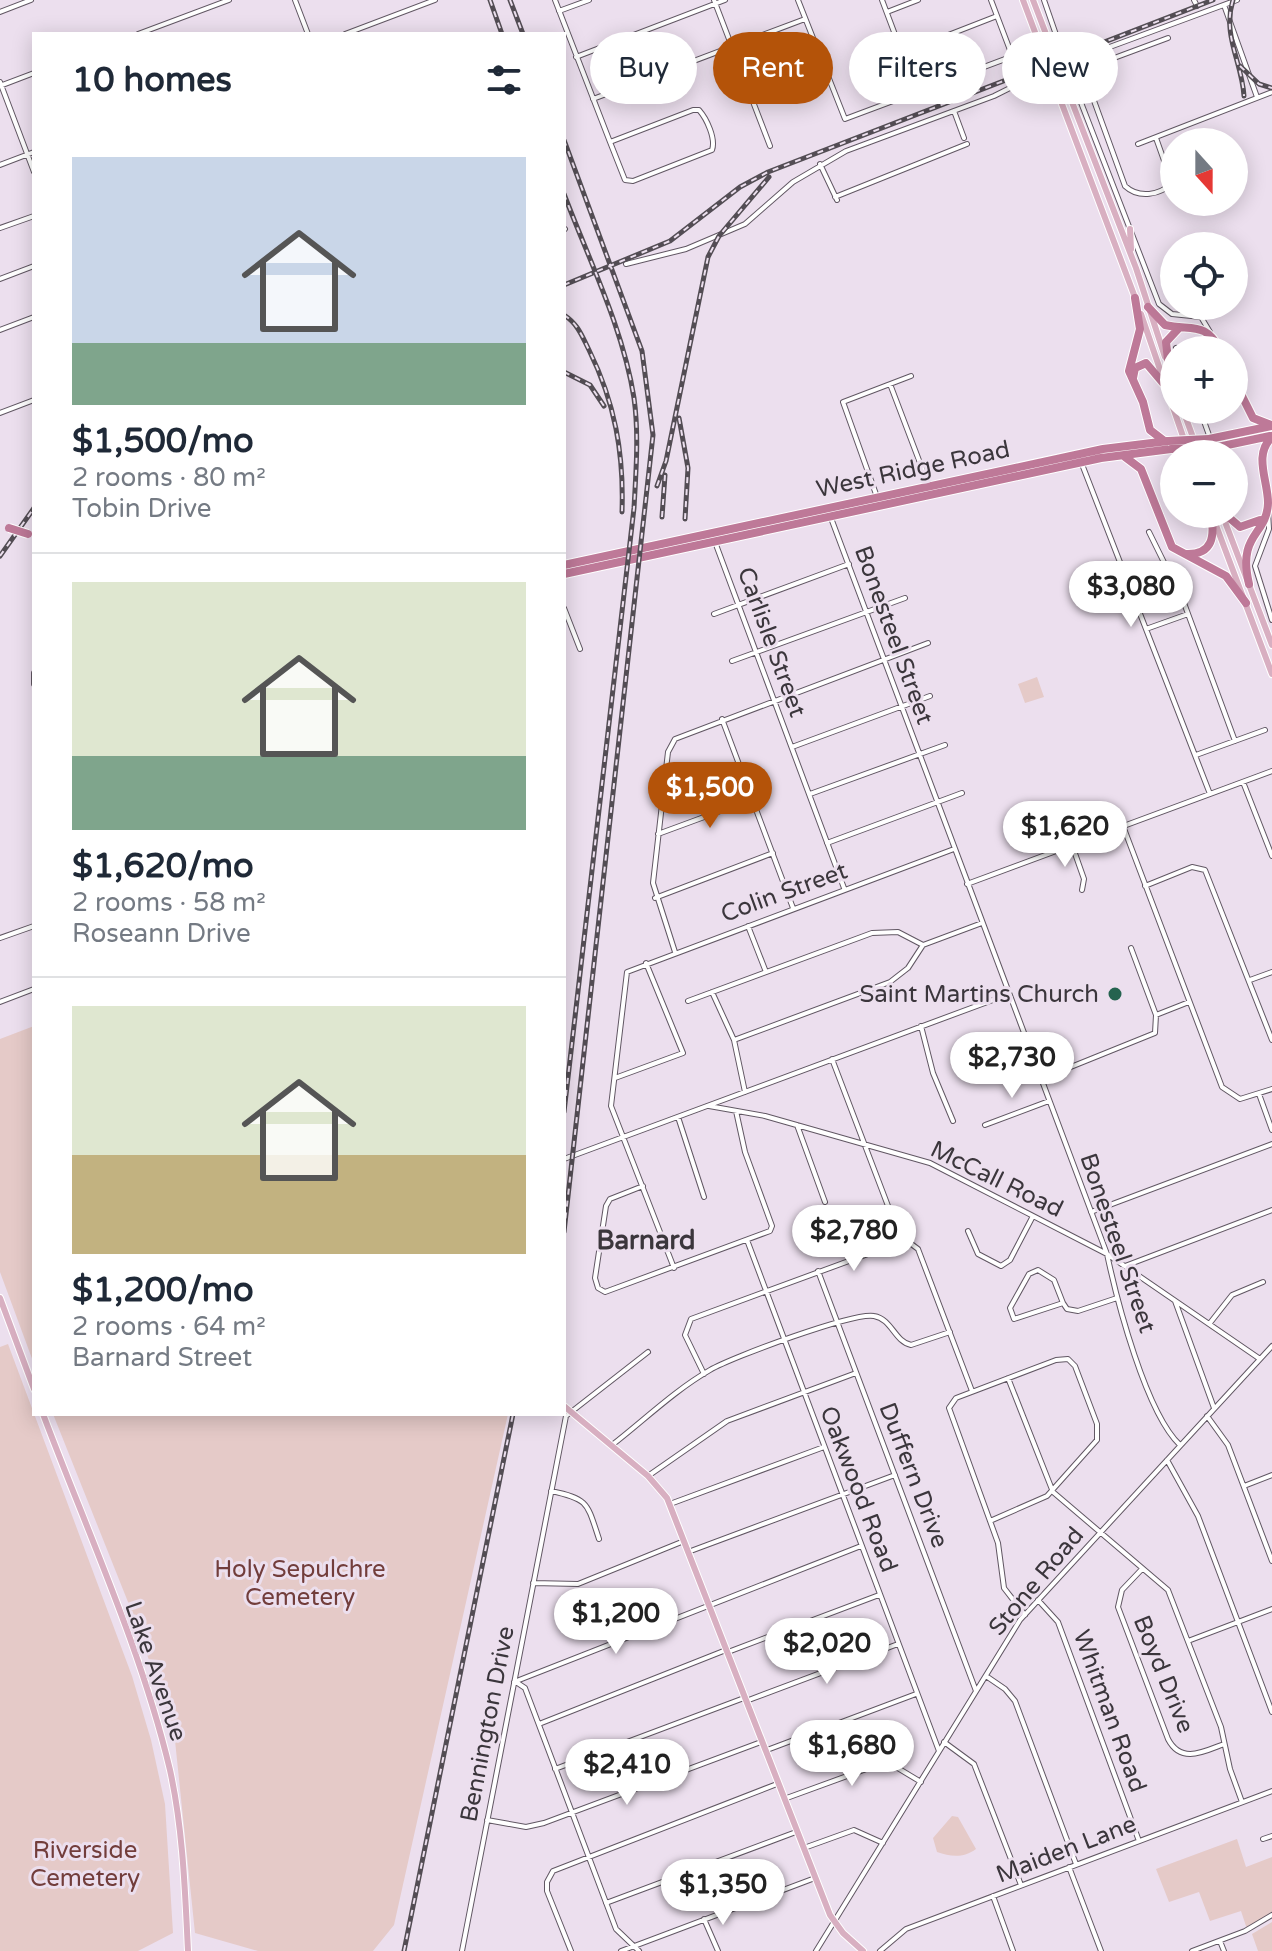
<!DOCTYPE html>
<html lang="en">
<head>
<meta charset="utf-8">
<style>
  body { margin:0; font-family:"Varela Round",sans-serif; background:#f2f2f3; color:#1f2937; height:100vh; display:flex; flex-direction:column; font-size:30px; white-space:nowrap }
  * { box-sizing:border-box; margin:0 }
  p { font-size:26px; color:#747a83 }
  .icon { flex:none; width:44px; height:44px; fill:none; stroke:currentColor; stroke-width:2; stroke-linecap:round; stroke-linejoin:round }
  .map { position:relative; flex:1; overflow:hidden }
  .panel { position:absolute; left:32px; top:32px; width:534px; height:1384px; display:flex; flex-direction:column; background:#fff; border-radius:0px; box-shadow:0 4px 20px #0003 }
  .panel>* { flex:none }
  .guide { position:absolute; left:590px; top:32px; width:562px; height:72px; display:flex; gap:16px }
  .needle { width:52px; rotate:159deg }
  .controls { position:absolute; left:1160px; top:128px; display:grid; gap:16px }
  .controls a { display:grid; place-items:center; width:88px; height:88px; border-radius:50%; background:#fff; box-shadow:0 4px 20px #0003; font-size:40px }
  .price { position:absolute; translate:-50% -68px; padding:0 18px; border-radius:28px; background:#fff; color:#222; font-size:26px; line-height:52px; filter:drop-shadow(0 2px 4px #0008) }
  .price::after { content:''; position:absolute; left:50%; top:48px; width:24px; height:18px; margin-left:-12px; background:inherit; clip-path:polygon(0 0,100% 0,50% 100%) }
  .price.current { background:#b45309; color:#fff }
  ul { padding:0; list-style:none }
  li { display:grid; align-content:center; gap:16px; height:424px; padding:0 40px }
  li+li { border-top:2px solid #e0e1e3 }
  li span { display:grid; place-items:center; height:248px; border-radius:0px; color:#555 }
  li>.icon { margin-inline-start:auto }
  span .icon { width:144px; height:144px; fill:#fffc; stroke-width:1 }
  li b { font-size:34px }
  h2 { display:flex; justify-content:space-between; align-items:center; height:96px; padding:0 40px; font-size:34px }
  .pill { padding:0 28px; border-radius:36px; background:#fff; box-shadow:0 4px 20px #0003; font-size:28px; line-height:72px }
  .pill.current { background:#b45309; color:#fff }
  .map>svg:first-child { display:block }
  .green { fill:#e5cac8 }
  .lines { fill:none; stroke-linecap:round; stroke-linejoin:round }
  .minor-casing { stroke:#615763; stroke-width:6 }
  .major-casing { stroke:#fff; stroke-width:8 }
  .highway-casing { stroke:#fff; stroke-width:10 }
  .minor { stroke:#fff; stroke-width:4 }
  .major { stroke:#d8afc1; stroke-width:6 }
  .highway { stroke:#be7998; stroke-width:8 }
  .rail-casing { stroke:#534d54; stroke-width:5 }
  .rail { stroke:#ecdfee; stroke-width:2; stroke-dasharray:6; stroke-linecap:butt }
  .minor-bridge-casing { stroke:#615763; stroke-width:6; stroke-linecap:butt }
  .major-bridge-casing { stroke:#fff; stroke-width:8; stroke-linecap:butt }
  .highway-bridge-casing { stroke:#fff; stroke-width:10; stroke-linecap:butt }
  .minor-bridge { stroke:#fff; stroke-width:4 }
  .major-bridge { stroke:#d8afc1; stroke-width:6 }
  .highway-bridge { stroke:#be7998; stroke-width:8 }
  .poi-dot { fill:#25634f; stroke:#ecdfee; stroke-width:3 }
  .labels { text-anchor:middle; stroke-width:6; stroke-linejoin:round; paint-order:stroke }
  .street-label { font-size:24px; fill:#3b363c; stroke:#ecdfee }
  .poi-label { font-size:24px; fill:#3b363c; stroke:#ecdfee; text-anchor:end }
  .park-label { font-size:24px; fill:#723d3b; stroke:#ecdfee }
  .neighbourhood-label { font-size:26px; font-weight:bold; fill:#3b363c; stroke:#ecdfee }
</style>
</head>
<body>
<div class="map">
<svg width="1272" height="1951" viewBox="0 0 1272 1951">
  <rect width="100%" height="100%" fill="#ecdfee"/>
  <path class="green" d="M1037,677l7,20 -19,6 -7,-19z
    M34,1026v338l-34,-92v-233z
    M8,1344l124,332 19,64 14,64 8,129 -35,18h-138v-604z
    M53,1414h455l-114,511 -21,26h-115l-63,-18 -21,-202 -42,-119z
    M952,1816l6,1 18,32c-12,9 -25,8 -39,3l-4,-14z
    M1237,1839l9,28 26,-10v56l-25,16 -6,-18 -31,10 -11,-29 -30,10 -13,-33z
    M1272,1922v29h-14l-6,-17z"/>
  <g class="lines">
    <defs>
      <path id="minor" d="M295,0l13,34
        M555,0l55,142
        M714,0l56,146
        M798,0l47,119 187,-70
        M882,0l35,93
        M991,0l22,58
        M1044,0l18,52
        M1194,0l3,6
        M1224,5l33,92
        M559,11l30,-11
        M0,12l31,-12
        M887,12l31,-12
        M138,34l91,-34
        M345,34l90,-34
        M902,53l95,-37
        M576,57l149,-57
        M1068,69l91,235 13,10 29,3 9,15
        M0,82l34,90
        M0,86l34,-13
        M748,89l72,-28
        M593,99l212,-80
        M693,110h6c8,9 17,29 13,40l-79,31 -8,-1 -15,-38z
        M954,111l10,27
        M1156,138l16,45c-12,12 -33,16 -47,3l-40,-110 13,-12 70,-26
        M1138,144l134,-52
        M820,164l17,36
        M0,165l34,-13
        M835,197l132,-53
        M0,228l34,-12
        M564,230l1,-1
        M626,264l60,-15 59,-25 48,-42 53,-31 148,-55 48,-24 195,-72
        M0,279l34,-13
        M0,330l34,-13
        M1176,348l1,2
        M890,384l38,100
        M1200,410l10,28
        M0,413l34,-13
        M1078,454l132,340
        M877,497l-34,-95 68,-26
        M1268,511l1,18 -14,37 17,54
        M831,518l276,736c10,47 39,159 73,191
        M1149,532l35,71 51,138
        M715,542l129,346
        M564,608l16,41
        M714,614l135,-50
        M1146,629l42,-15
        M732,661l173,-63
        M34,673v11
        M722,719l71,189
        M792,747l138,-51
        M1196,755l69,-25
        M1243,782l29,74
        M810,794l135,-49
        M1123,826l99,261 18,12 32,-10
        M658,834l95,-35
        M827,843l135,-50
        M1072,845l12,34 -2,11
        M967,884l305,-113
        M1145,886l47,-19 13,3 67,170
        M655,898l118,-45
        M748,926l18,46
        M0,938l34,-12
        M675,952l-22,-69 15,-131 7,-13 253,-96
        M1250,980l22,-8
        M712,992l22,48 11,52
        M688,1001l184,-68 26,-1 25,13 59,-22
        M0,1002l34,-13
        M1156,1015l33,-13
        M921,1026l12,47 20,48
        M734,1040l156,-58 18,-14 15,-23
        M832,1059l69,181
        M999,1066l32,-12
        M615,1078l68,-25 -37,-90
        M1041,1079l114,-46 1,-18 -25,-67
        M1259,1094l13,36
        M709,1106l56,10 165,47 177,91 153,105
        M678,1117l26,80
        M797,1125l28,77
        M985,1125l64,-24
        M564,1159l445,-165
        M643,1186l-33,13 -4,7 -11,72 3,10 7,4 165,-61 2,-5 -27,-74 -9,-41
        M1091,1212l181,-68
        M968,1231l10,23 23,12 9,-6 23,-44
        M747,1240l192,511
        M1125,1266l147,-56
        M674,1268l-63,-162 16,-134 327,-123
        M1038,1270l16,10 9,23 -49,16 -4,-11 19,-34z
        M818,1271l158,420
        M1175,1301l39,107
        M1063,1303l4,6 11,2 39,-13
        M1210,1323l22,-28 31,-13
        M704,1374l-19,-39 6,-16 215,-79 12,9 54,142
        M1008,1378l45,114 115,98 53,137 9,42 12,33
        M1207,1416l21,29 44,116
        M612,1445c31,-24 63,-55 98,-75 22,-13 144,-58 164,-54 18,3 20,25 37,29l39,-13
        M1167,1460l31,56 74,196
        M648,1476l79,-55 129,-48
        M1244,1486l28,-11
        M551,1491c38,8 36,12 48,48
        M670,1504l154,-57
        M990,1521l57,-25 50,-56v-16l-22,-58 -7,-7 -12,1 -100,38 -7,10 49,135 6,45 21,27
        M688,1552l207,-77
        M1142,1569l-20,21 -4,17 50,132c13,25 35,13 56,5
        M533,1583l45,1 106,-43
        M1038,1600l20,22 81,219
        M1188,1641l84,-32
        M728,1652l151,-57
        M986,1676l19,13 10,12 61,163
        M514,1682l347,-136
        M516,1682l9,6 91,241 23,22
        M746,1701l152,-57
        M539,1724l187,-74
        M944,1742l30,22 47,121
        M767,1750l149,-56
        M555,1769l189,-71
        M784,1799l96,-35 16,3 25,15
        M487,1820l39,7 18,-4 217,-81
        M1263,1839l9,-3
        M804,1848l50,-18 29,13
        M1069,1867l32,84
        M993,1896l20,55
        M606,1903l190,-71
        M704,1919l14,32
        M1220,1941l4,10
        M462,1951l104,-535 82,-64
        M571,1951l-24,-60v-9l6,-11 224,-87
        M621,1951l194,-73
        M816,1951l204,-331 252,-274
        M880,1951l26,-22 366,-138
        M1192,1951l53,-20 27,-16"/>
      <path id="major" d="M1023,0l22,59
        M1033,0l21,55
        M1060,71l76,197 29,89
        M1051,75l85,225
        M1130,229l1,20
        M1141,314l48,140
        M1169,368l5,15
        M1183,410l16,44
        M1222,514l50,131
        M1214,520l58,154
        M0,1298l34,91
        M564,1406l84,70 19,22 163,417 13,18 20,18
        M43,1414c44,117 98,234 127,356 13,59 15,120 18,181"/>
      <path id="highway" d="M1135,298l5,31 -11,42 14,31 7,28 13,10
        M1148,307l17,18c26,6 41,-4 55,25
        M1169,369l-3,-27 13,-14
        M1133,378l2,-10 11,-5 17,20
        M1234,380l19,38 18,7
        M1209,439l63,-13
        M1213,448l57,-12
        M1125,457l16,12 31,78 54,29 20,27
        M1225,514l15,13 20,-7
        M1186,554c27,1 29,-18 25,-40
        M564,565l539,-116 65,-8
        M564,574l537,-116 70,-9
        M1249,584c-12,-51 18,-48 19,-81 0,-23 -15,-48 4,-66"/>
    </defs>
    <use href="#minor" class="minor-casing"/>
    <use href="#major" class="major-casing"/>
    <use href="#highway" class="highway-casing"/>
    <use href="#minor" class="minor"/>
    <use href="#major" class="major"/>
    <use href="#highway" class="highway"/>
    <defs>
      <path id="rail" d="M490,0l12,34
        M510,0l13,34
        M1233,0c-11,35 9,62 11,96
        M1240,66l19,18 13,4
        M564,140l78,211 11,84 -89,797
        M564,194c25,66 59,134 70,204 5,36 2,73 0,110l-70,604
        M564,285l106,-44 70,-54 28,-15 445,-172
        M564,315c14,9 18,21 25,35 26,53 35,103 33,162
        M564,372l26,13 14,21
        M679,418l9,50 -3,51
        M657,486l9,-25 42,-204 11,-21 50,-59
        M662,517l3,-42
        M0,556l34,-48
        M404,1951l109,-537"/>
    </defs>
    <use href="#rail" class="rail-casing"/>
    <use href="#rail" class="rail"/>
    <defs>
      <path id="minor-bridge" d="M1062,52l6,17"/>
      <path id="major-bridge" d="M1054,55l6,16
        M1045,59l6,16"/>
      <path id="highway-bridge" d="M1168,441l41,-2
        M1171,449l42,-1
        M9,528l19,6"/>
    </defs>
    <use href="#minor-bridge" class="minor-bridge-casing"/>
    <use href="#major-bridge" class="major-bridge-casing"/>
    <use href="#highway-bridge" class="highway-bridge-casing"/>
    <use href="#minor-bridge" class="minor-bridge"/>
    <use href="#major-bridge" class="major-bridge"/>
    <use href="#highway-bridge" class="highway-bridge"/>
  </g>
  <circle class="poi-dot" cx="1115" cy="994" r="8"/>
  <g class="labels">
    <g class="street-label">
      <text transform="translate(913 469) rotate(-12)" y="8">West Ridge Road</text>
      <text transform="translate(894 635) rotate(70)" y="8">Bonesteel Street</text>
      <text transform="translate(772 642) rotate(70)" y="8">Carlisle Street</text>
      <text transform="translate(784 892) rotate(-20)" y="8">Colin Street</text>
      <text transform="translate(997 1179) rotate(26)" y="8">McCall Road</text>
      <text transform="translate(1118 1243) rotate(71)" y="8">Bonesteel Street</text>
      <text transform="translate(914 1475) rotate(69)" y="8">Duffern Drive</text>
      <text transform="translate(859 1489) rotate(69)" y="8">Oakwood Road</text>
      <text transform="translate(1036 1581) rotate(-50)" y="8">Stone Road</text>
      <text transform="translate(156 1671) rotate(71)" y="8">Lake Avenue</text>
      <text transform="translate(1164 1674) rotate(68)" y="8">Boyd Drive</text>
      <text transform="translate(1110 1711) rotate(70)" y="8">Whitman Road</text>
      <text transform="translate(487 1724) rotate(-79)" y="8">Bennington Drive</text>
      <text transform="translate(1066 1849) rotate(-21)" y="8">Maiden Lane</text>
    </g>
    <g class="poi-label">
      <text x="1099" y="1002">Saint Martins Church</text>
    </g>
    <g class="park-label">
      <text x="300" y="1577">Holy Sepulchre<tspan x="300" dy="28">Cemetery</tspan></text>
      <text x="85" y="1858">Riverside<tspan x="85" dy="28">Cemetery</tspan></text>
    </g>
    <g class="neighbourhood-label">
      <text x="646" y="1249">Barnard</text>
    </g>
  </g>
</svg>
<div class="controls">
<a><svg class="needle" viewBox="-14 -14 28 28"><path d="M0-13l5 13h-10z" fill="#e53935"/><path d="M0 13l5-13h-10z" fill="#747a83"/></svg></a>
<a><svg class="icon" aria-label="locate" viewBox="0 0 24 24"><circle cx="12" cy="12" r="6"/><path d="M12 2v4M12 18v4M2 12h4M18 12h4"/></svg></a>
<a>+</a>
<a>−</a>
</div>
<b class="price" style="left:1131px;top:629px">$3,080</b>
<b class="price current" style="left:710px;top:830px">$1,500</b>
<b class="price" style="left:1065px;top:869px">$1,620</b>
<b class="price" style="left:1012px;top:1100px">$2,730</b>
<b class="price" style="left:854px;top:1273px">$2,780</b>
<b class="price" style="left:616px;top:1656px">$1,200</b>
<b class="price" style="left:827px;top:1686px">$2,020</b>
<b class="price" style="left:852px;top:1788px">$1,680</b>
<b class="price" style="left:627px;top:1807px">$2,410</b>
<b class="price" style="left:723px;top:1927px">$1,350</b>
<div class="guide">
<a class="pill">Buy</a>
<a class="pill current">Rent</a>
<a class="pill">Filters</a>
<a class="pill">New</a>
</div>
<section class="panel">
<h2>10 homes<svg class="icon" aria-label="filters" viewBox="0 0 24 24"><path d="M4 7h16M4 17h16"/><circle cx="9" cy="7" r="2"/><circle cx="15" cy="17" r="2"/></svg></h2>
<ul>
<li><span style="background:linear-gradient(#c9d6e8 75%,#7fa58c 0)"><svg class="icon" aria-label="home" viewBox="0 0 24 24"><path d="M3 11l9-7 9 7M6 9v11h12V9"/></svg></span><div><b>$1,500/mo</b><p>2 rooms · 80 m²</p><p>Tobin Drive</p></div></li>
<li><span style="background:linear-gradient(#dfe7d0 70%,#7fa58c 0)"><svg class="icon" aria-label="home" viewBox="0 0 24 24"><path d="M3 11l9-7 9 7M6 9v11h12V9"/></svg></span><div><b>$1,620/mo</b><p>2 rooms · 58 m²</p><p>Roseann Drive</p></div></li>
<li><span style="background:linear-gradient(#dfe7d0 60%,#c2b280 0)"><svg class="icon" aria-label="home" viewBox="0 0 24 24"><path d="M3 11l9-7 9 7M6 9v11h12V9"/></svg></span><div><b>$1,200/mo</b><p>2 rooms · 64 m²</p><p>Barnard Street</p></div></li>
</ul>
</section>
</div>
</body>
</html>
